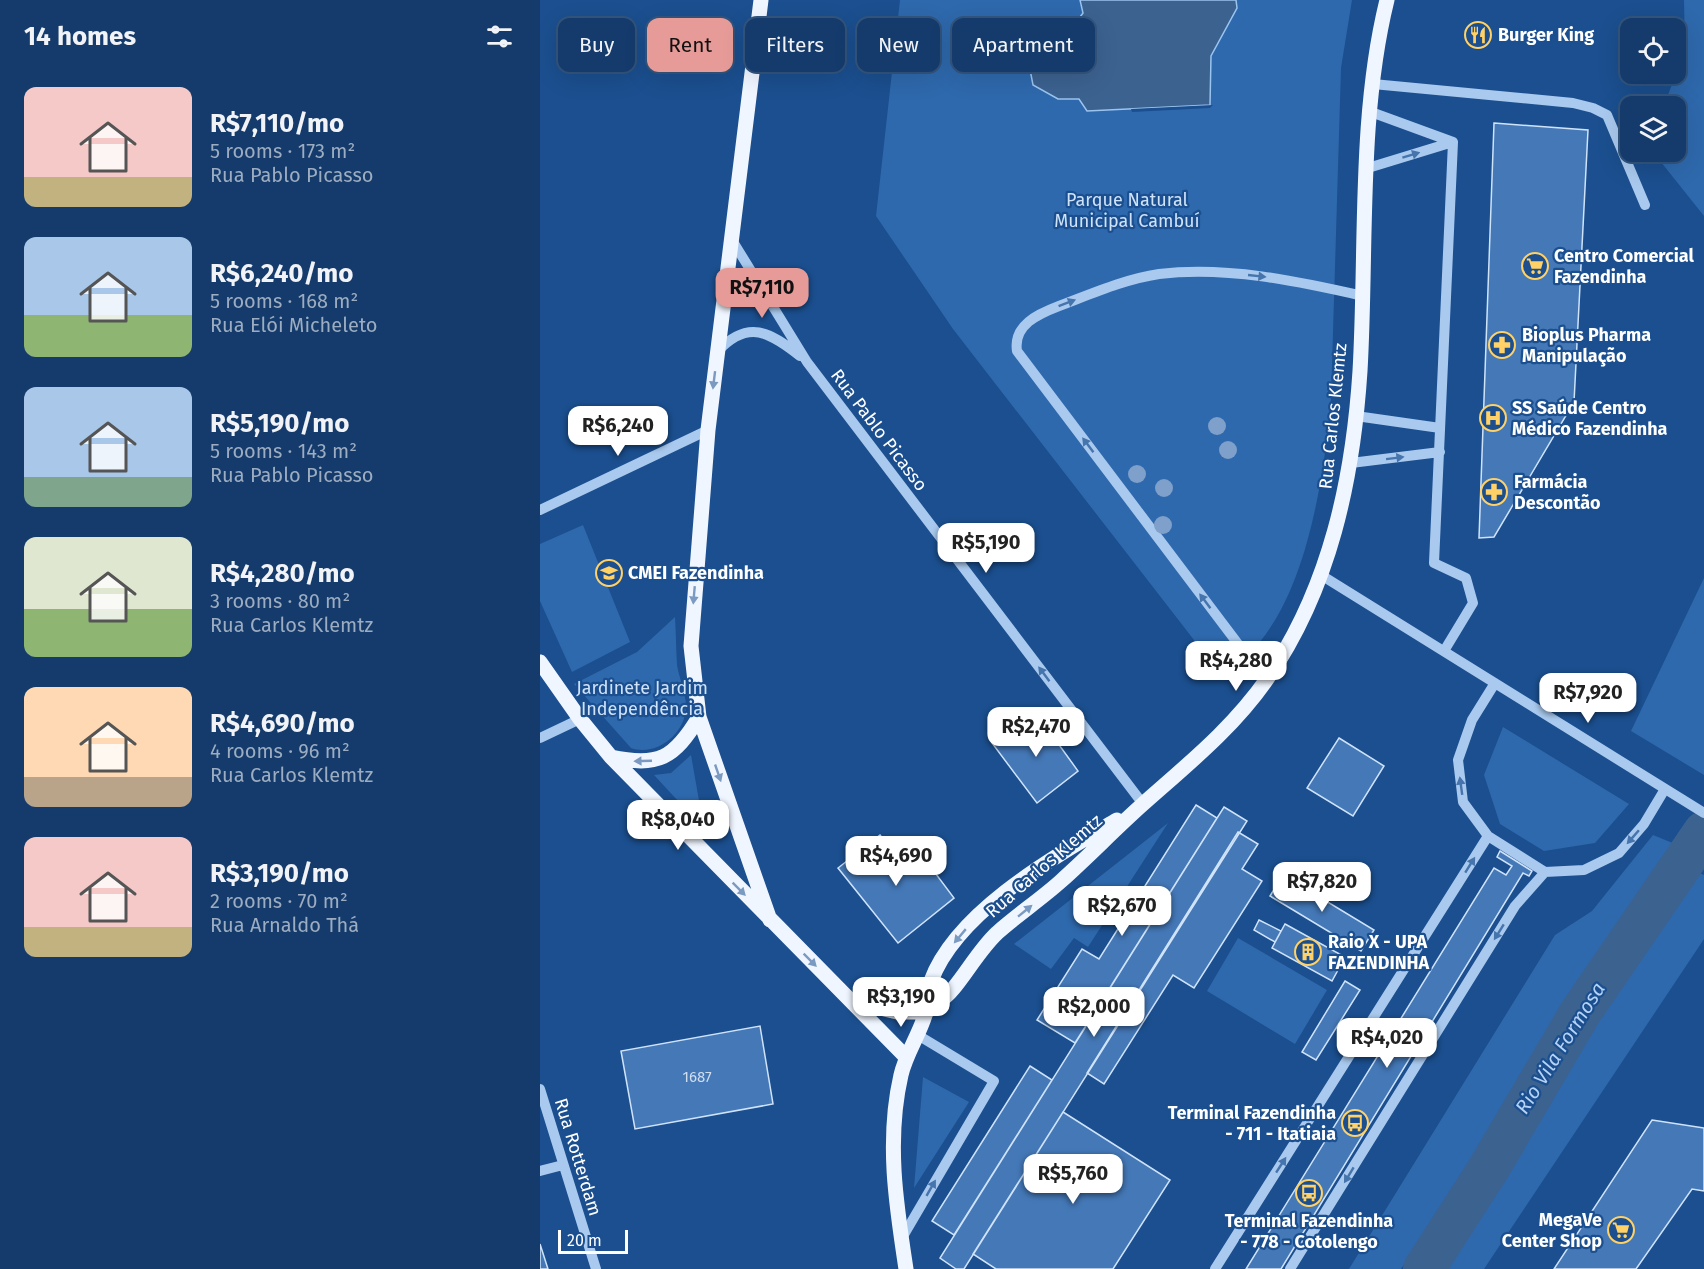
<!DOCTYPE html>
<html lang="en">
<head>
<meta charset="utf-8">
<style>
  body { margin:0; font-family:"Fira Sans",sans-serif; background:#214673; color:#f1f3f6; height:100vh; display:flex; flex-direction:column; font-size:22px; white-space:nowrap }
  * { box-sizing:border-box; margin:0 }
  p { font-size:20px; color:#9dadc1 }
  .icon { flex:none; width:33px; height:33px; fill:none; stroke:currentColor; stroke-width:2; stroke-linecap:round; stroke-linejoin:round }
  .map { position:relative; flex:1; overflow:hidden }
  .drawer { display:flex; flex-direction:column; background:#143b6b; width:540px }
  .drawer>* { flex:none }
  .banner { position:absolute; left:18px; top:18px; width:570px; height:54px; display:flex; gap:12px }
  .tools { position:absolute; left:1080px; top:18px; display:grid; gap:12px }
  .tools a { display:grid; place-items:center; width:66px; height:66px; border-radius:12px; background:#143b6b; box-shadow:0 6px 24px #0002,0 0 0 2px #33557e; font-size:30px }
  .scale { position:absolute; left:18px; bottom:15px; width:70px; box-sizing:border-box; padding-left:6px; border:3px solid #fff; border-top:0; font-size:16px; line-height:21px; white-space:nowrap; color:#fff; -webkit-text-stroke:4px #1b4f8f; paint-order:stroke }
  .price { position:absolute; translate:-50% -51px; padding:0 14px; border-radius:12px; background:#fff; color:#222; font-size:20px; line-height:39px; filter:drop-shadow(0 2px 3px #0008) }
  .price::after { content:''; position:absolute; left:50%; top:36px; width:18px; height:14px; margin-left:-9px; background:inherit; clip-path:polygon(0 0,100% 0,50% 100%) }
  .price.selected { background:#e69b98; color:#111 }
  ul { padding:0; list-style:none }
  li { display:flex; align-items:center; gap:18px; height:150px; padding:0 24px }
  li span { display:grid; place-items:center; flex:none; width:168px; height:120px; border-radius:12px; color:#555 }
  li>.icon { margin-inline-start:auto }
  span .icon { width:72px; height:72px; fill:#fffc; stroke-width:1 }
  li b { font-size:26px }
  h2 { display:flex; justify-content:space-between; align-items:center; height:72px; padding:0 24px; font-size:26px }
  .pill { padding:0 21px; border-radius:12px; background:#143b6b; box-shadow:0 6px 24px #0002,0 0 0 2px #33557e; font-size:21px; line-height:54px }
  .pill.selected { background:#e69b98; color:#111 }
  main { display:flex; flex:1; min-height:0 }
  .map>svg:first-child { display:block }
  .green { fill:#2e69ad }
  .water { fill:#3c6290; stroke:#9cc4f0; stroke-width:1.5 }
  .pier { fill:#1b4f8f }
  .lines { fill:none; stroke-linecap:round; stroke-linejoin:round }
  .river { stroke:#3c6290; stroke-width:42 }
  .building { fill:#4478b7; stroke:#cfe3fa; stroke-width:1.5 }
  .minor { stroke:#a9c9ee; stroke-width:10 }
  .major { stroke:#f0f6ff; stroke-width:15 }
  .tree { fill:#7ea0ca }
  .oneway { fill:#4674ac }
  .oneway2 { fill:#7b9ac1 }
  .labels { text-anchor:middle; stroke-width:4.5; stroke-linejoin:round; paint-order:stroke }
  .number-label { font-size:15px; fill:#d0dded }
  .poi-label { font-size:18px; font-weight:bold; fill:#fff; stroke:#1b4f8f; text-anchor:start }
  .park-label { font-size:18px; fill:#cfe3fa; stroke:#1b4f8f }
  .street-label { font-size:18px; fill:#fff; stroke:#1b4f8f }
  .water-label { font-size:20px; font-style:italic; fill:#b5d3f5; stroke:#1b4f8f }
</style>
</head>
<body>
<main>
<section class="drawer">
<h2>14 homes<svg class="icon" aria-label="filters" viewBox="0 0 24 24"><path d="M4 7h16M4 17h16"/><circle cx="9" cy="7" r="2"/><circle cx="15" cy="17" r="2"/></svg></h2>
<ul>
<li><span style="background:linear-gradient(#f6c9c9 75%,#c2b280 0)"><svg class="icon" aria-label="home" viewBox="0 0 24 24"><path d="M3 11l9-7 9 7M6 9v11h12V9"/></svg></span><div><b>R$7,110/mo</b><p>5 rooms · 173 m²</p><p>Rua Pablo Picasso</p></div></li>
<li><span style="background:linear-gradient(#a9c7e8 65%,#8fb573 0)"><svg class="icon" aria-label="home" viewBox="0 0 24 24"><path d="M3 11l9-7 9 7M6 9v11h12V9"/></svg></span><div><b>R$6,240/mo</b><p>5 rooms · 168 m²</p><p>Rua Elói Micheleto</p></div></li>
<li><span style="background:linear-gradient(#a9c7e8 75%,#7fa58c 0)"><svg class="icon" aria-label="home" viewBox="0 0 24 24"><path d="M3 11l9-7 9 7M6 9v11h12V9"/></svg></span><div><b>R$5,190/mo</b><p>5 rooms · 143 m²</p><p>Rua Pablo Picasso</p></div></li>
<li><span style="background:linear-gradient(#dfe7d0 60%,#8fb573 0)"><svg class="icon" aria-label="home" viewBox="0 0 24 24"><path d="M3 11l9-7 9 7M6 9v11h12V9"/></svg></span><div><b>R$4,280/mo</b><p>3 rooms · 80 m²</p><p>Rua Carlos Klemtz</p></div></li>
<li><span style="background:linear-gradient(#ffd9b3 75%,#b9a48a 0)"><svg class="icon" aria-label="home" viewBox="0 0 24 24"><path d="M3 11l9-7 9 7M6 9v11h12V9"/></svg></span><div><b>R$4,690/mo</b><p>4 rooms · 96 m²</p><p>Rua Carlos Klemtz</p></div></li>
<li><span style="background:linear-gradient(#f6c9c9 75%,#c2b280 0)"><svg class="icon" aria-label="home" viewBox="0 0 24 24"><path d="M3 11l9-7 9 7M6 9v11h12V9"/></svg></span><div><b>R$3,190/mo</b><p>2 rooms · 70 m²</p><p>Rua Arnaldo Thá</p></div></li>
</ul>
</section>
<div class="map">
<svg width="1164" height="1269" viewBox="0 0 1164 1269">
  <rect width="100%" height="100%" fill="#1b4f8f"/>
  <path class="green" d="M360,0h452l-11,68 -10,331c-6,70 -21,170 -61,229 -12,19 -30,35 -45,52l-272,-351 -77,-113z
    M1144,0h20v216l-51,-64h23v-46h-12l21,-57z
    M43,525l47,117 -58,30 -32,-71v-57z
    M1164,578v197l-73,-44z
    M135,617c1,16 1,32 2,48 2,13 9,28 9,41 0,28 -30,51 -55,42l-57,-64 63,-32z
    M963,727l126,77 -34,39 -51,8 -44,-27 -16,-49z
    M151,755l13,74 -50,-54 17,-2z
    M628,823l-80,124 -14,-9 -23,31 -37,-25z
    M1113,835l27,11 -279,423h-52l206,-334 37,-24z
    M1155,871l9,4v64l-220,330h-51l54,-71 101,-179z
    M698,938l89,52 -32,54 -88,-53z
    M383,1077l46,25 -55,86z"/>
  <path class="water" d="M540,0h156l1,8 -26,48 -1,49 -123,6 -8,-12h-21l-25,-14 -6,-31 16,-33h34l6,-8z"/>
  <path class="pier" d="M673,105l-3,3 -78,4 -1,-3z"/>
  <g class="lines">
    <path class="river" d="M884,1269l65,-101 91,-155 124,-181"/>
  </g>
  <path class="building" d="M954,123l94,7 -14,272 -80,135 -15,1z
    M496,713l42,58 -41,32 -45,-60z
    M799,738l45,28 -31,50 -46,-28z
    M656,805l21,13 -142,225 -38,-23 45,-71 17,10z
    M684,807l23,14 -283,448h-8l-16,-11z
    M698,832l20,12 -16,25 20,12 -68,107 -21,-13 -69,109 -17,-11z
    M340,835l21,27 17,-12 36,48 -56,45 -60,-75z
    M960,851l32,20 -3,5 -6,-3 -242,396h-35l248,-401 12,7 6,-9 -15,-9z
    M743,875l91,55 -13,21 -91,-55z
    M719,920l22,11 -6,11 -21,-12z
    M745,924l60,33 -13,24 -60,-33z
    M805,981l15,9 -44,70 -14,-8z
    M220,1026l13,78 -138,25 -14,-78z
    M490,1066l22,14 -98,155 -22,-14z
    M523,1112l107,68 -57,89h-117l-23,-15z
    M1112,1120l52,8v63l-12,-2 -56,80h-82z
    M0,1244l8,25h-8z"/>
  <g class="lines">
    <path class="minor" d="M833,84l200,19 20,5 14,7 38,90
      M831,112l82,30
      M828,168l85,-26
      M192,240l75,122 336,442
      M178,351c30,-32 52,-19 82,5
      M816,416l84,12
      M811,463l89,-11
      M0,510l168,-80
      M781,575l383,238
      M904,651l29,-48 -7,-25 -32,-15 19,-421
      M726,681l-249,-330c-4,-26 21,-37 42,-45 32,-12 66,-27 100,-32 68,-8 138,7 204,22
      M955,683l-23,37 -14,40 5,42 25,34 57,36 39,-2 35,-17 25,-29 21,-35
      M0,738l40,-19
      M0,1089l56,180
      M0,1171l23,-6
      M362,1238l92,-157 -78,-47
      M675,1269l273,-433
      M750,1269l225,-363 30,-34"/>
    <path class="major" d="M221,0l-53,430 -17,216 8,71 71,203
      M0,662l40,57 31,38 295,300
      M71,757c47,10 63,2 88,-40
      M312,1001l45,11h29
      M386,1012c9,-7 20,-14 27,-23 15,-18 27,-40 44,-56 20,-18 44,-34 64,-52 28,-25 54,-52 82,-77 45,-40 90,-76 124,-125 63,-91 86,-200 93,-308 7,-121 -2,-254 27,-371
      M366,1269c-10,-65 -20,-129 -5,-194 5,-22 19,-41 25,-63 3,-10 2,-22 5,-31 26,-70 125,-125 186,-161"/>
  </g>
  <g class="tree">
    <circle cx="677" cy="426" r="9"/>
    <circle cx="688" cy="450" r="9"/>
    <circle cx="597" cy="474" r="9"/>
    <circle cx="624" cy="488" r="9"/>
    <circle cx="623" cy="525" r="9"/>
  </g>
  <defs><path id="oneway-solid" d="M-6-.8H1V-3.2L6.5 0L1 3.2V.8H-6Z" transform="scale(1.5)"/></defs>
  <g class="oneway">
    <use href="#oneway-solid" transform="translate(871 155) rotate(-17)"/>
    <use href="#oneway-solid" transform="translate(717 276) rotate(6)"/>
    <use href="#oneway-solid" transform="translate(527 303) rotate(-21)"/>
    <use href="#oneway-solid" transform="translate(548 445) rotate(-127)"/>
    <use href="#oneway-solid" transform="translate(855 458) rotate(-7)"/>
    <use href="#oneway-solid" transform="translate(665 601) rotate(-127)"/>
    <use href="#oneway-solid" transform="translate(504 674) rotate(-127)"/>
    <use href="#oneway-solid" transform="translate(921 786) rotate(-98)"/>
    <use href="#oneway-solid" transform="translate(1093 837) rotate(131)"/>
    <use href="#oneway-solid" transform="translate(930 865) rotate(-58)"/>
    <use href="#oneway-solid" transform="translate(959 932) rotate(122)"/>
    <use href="#oneway-solid" transform="translate(741 1165) rotate(-57)"/>
    <use href="#oneway-solid" transform="translate(809 1175) rotate(121)"/>
    <use href="#oneway-solid" transform="translate(391 1188) rotate(-60)"/>
  </g>
  <g class="oneway2">
    <use href="#oneway-solid" transform="translate(174 380) rotate(97)"/>
    <use href="#oneway-solid" transform="translate(154 595) rotate(95)"/>
    <use href="#oneway-solid" transform="translate(103 761) rotate(178)"/>
    <use href="#oneway-solid" transform="translate(178 773) rotate(71)"/>
    <use href="#oneway-solid" transform="translate(199 889) rotate(45)"/>
    <use href="#oneway-solid" transform="translate(485 911) rotate(-39)"/>
    <use href="#oneway-solid" transform="translate(420 936) rotate(130)"/>
    <use href="#oneway-solid" transform="translate(270 960) rotate(45)"/>
  </g>
  <defs>
    <symbol id="restaurant-ring" viewBox="-11 -11 22 22"><circle r="9.5" fill="#1b4f8f" stroke="#ffd166" stroke-width="1.5"/><path d="M-5-6h1v4h1v-4h1v4h1v-4h1v5L-1.5 .5V6h-2V.5L-5-1ZM5-6V6H3V1.5H1.5Q1.5-4 5-6Z" fill="#ffd166"/></symbol>
    <symbol id="supermarket-ring" viewBox="-11 -11 22 22"><circle r="9.5" fill="#1b4f8f" stroke="#ffd166" stroke-width="1.5"/><path d="M-6-5.5h2.5l.6 2H6L4.5 2H-2.5L-4.4-4H-6ZM-1.5 3.2a1.3 1.3 0 1 0 .1 0ZM3 3.2a1.3 1.3 0 1 0 .1 0Z" fill="#ffd166"/></symbol>
    <symbol id="pharmacy-ring" viewBox="-11 -11 22 22"><circle r="9.5" fill="#1b4f8f" stroke="#ffd166" stroke-width="1.5"/><path d="M-2-6h4v4h4v4h-4v4h-4v-4h-4v-4h4Z" fill="#ffd166"/></symbol>
    <symbol id="hospital-ring" viewBox="-11 -11 22 22"><circle r="9.5" fill="#1b4f8f" stroke="#ffd166" stroke-width="1.5"/><path d="M-5-5h3v3.5h4V-5h3V5h-3V1.5h-4V5h-3Z" fill="#ffd166"/></symbol>
    <symbol id="school-ring" viewBox="-11 -11 22 22"><circle r="9.5" fill="#1b4f8f" stroke="#ffd166" stroke-width="1.5"/><path d="M0-5L7-2L0 1L-7-2ZM-4 1L0 2.5L4 1V4Q0 6-4 4Z" fill="#ffd166"/></symbol>
    <symbol id="building-ring" viewBox="-11 -11 22 22"><circle r="9.5" fill="#1b4f8f" stroke="#ffd166" stroke-width="1.5"/><path d="M-4-6H4V6H1V3H-1V6H-4ZM-2.5-4.3h1.7v1.8h-1.7ZM.8-4.3h1.7v1.8H.8ZM-2.5-1h1.7V.8h-1.7ZM.8-1h1.7V.8H.8Z" fill="#ffd166"/></symbol>
    <symbol id="bus-ring" viewBox="-11 -11 22 22"><circle r="9.5" fill="#1b4f8f" stroke="#ffd166" stroke-width="1.5"/><path d="M-5-6H5V4H4V6H2V4H-2V6H-4V4H-5ZM-3.5-4V0h7V-4ZM-3.5 1.2v1.5H-2V1.2ZM2 1.2v1.5H3.5V1.2Z" fill="#ffd166"/></symbol>
  </defs>
  <g fill-rule="evenodd">
    <use href="#restaurant-ring" x="923" y="20" width="30" height="30"/>
    <use href="#supermarket-ring" x="980" y="251" width="30" height="30"/>
    <use href="#pharmacy-ring" x="947" y="330" width="30" height="30"/>
    <use href="#hospital-ring" x="938" y="403" width="30" height="30"/>
    <use href="#pharmacy-ring" x="939" y="477" width="30" height="30"/>
    <use href="#school-ring" x="54" y="558" width="30" height="30"/>
    <use href="#building-ring" x="753" y="937" width="30" height="30"/>
    <use href="#bus-ring" x="800" y="1108" width="30" height="30"/>
    <use href="#bus-ring" x="754" y="1178" width="30" height="30"/>
    <use href="#supermarket-ring" x="1066" y="1215" width="30" height="30"/>
  </g>
  <g class="labels">
    <g class="number-label">
      <text x="157" y="1082">1687</text>
    </g>
    <g class="poi-label">
      <text x="958" y="41">Burger King</text>
      <text x="1014" y="262">Centro Comercial<tspan x="1014" dy="21">Fazendinha</tspan></text>
      <text x="982" y="341">Bioplus Pharma<tspan x="982" dy="21">Manipulação</tspan></text>
      <text x="972" y="414">SS Saúde Centro<tspan x="972" dy="21">Médico Fazendinha</tspan></text>
      <text x="974" y="488">Farmácia<tspan x="974" dy="21">Descontão</tspan></text>
      <text x="88" y="579">CMEI Fazendinha</text>
      <text x="788" y="948">Raio X - UPA<tspan x="788" dy="21">FAZENDINHA</tspan></text>
      <text x="796" y="1119" text-anchor="end">Terminal Fazendinha<tspan x="796" dy="21">- 711 - Itatiaia</tspan></text>
      <text x="1062" y="1226" text-anchor="end">MegaVe<tspan x="1062" dy="21">Center Shop</tspan></text>
      <text x="769" y="1227" text-anchor="middle">Terminal Fazendinha<tspan x="769" dy="21">- 778 - Cotolengo</tspan></text>
    </g>
    <g class="park-label">
      <text x="587" y="206">Parque Natural<tspan x="587" dy="21">Municipal Cambuí</tspan></text>
      <text x="102" y="694">Jardinete Jardim<tspan x="102" dy="21">Independência</tspan></text>
    </g>
    <g class="street-label">
      <text transform="translate(793 416) rotate(-84)" y="6">Rua Carlos Klemtz</text>
      <text transform="translate(339 430) rotate(53)" y="6">Rua Pablo Picasso</text>
      <text transform="translate(504 866) rotate(-41)" y="6">Rua Carlos Klemtz</text>
      <text transform="translate(38 1157) rotate(73)" y="6">Rua Rotterdam</text>
    </g>
    <g class="water-label">
      <text transform="translate(1020 1048) rotate(-58)" y="7">Rio Vila Formosa</text>
    </g>
  </g>
</svg>
<div class="tools">
<a><svg class="icon" aria-label="locate" viewBox="0 0 24 24"><circle cx="12" cy="12" r="6"/><path d="M12 2v4M12 18v4M2 12h4M18 12h4"/></svg></a>
<a><svg class="icon" aria-label="layers" viewBox="0 0 24 24"><path d="M12 4l9 5-9 5-9-5zM3 14l9 5 9-5"/></svg></a>
</div>
<div class="scale">20 m</div>
<b class="price selected" style="left:222px;top:319px">R$7,110</b>
<b class="price" style="left:78px;top:457px">R$6,240</b>
<b class="price" style="left:446px;top:574px">R$5,190</b>
<b class="price" style="left:696px;top:692px">R$4,280</b>
<b class="price" style="left:1048px;top:724px">R$7,920</b>
<b class="price" style="left:496px;top:758px">R$2,470</b>
<b class="price" style="left:138px;top:851px">R$8,040</b>
<b class="price" style="left:356px;top:887px">R$4,690</b>
<b class="price" style="left:782px;top:913px">R$7,820</b>
<b class="price" style="left:582px;top:937px">R$2,670</b>
<b class="price" style="left:361px;top:1028px">R$3,190</b>
<b class="price" style="left:554px;top:1038px">R$2,000</b>
<b class="price" style="left:847px;top:1069px">R$4,020</b>
<b class="price" style="left:533px;top:1205px">R$5,760</b>
<div class="banner">
<a class="pill">Buy</a>
<a class="pill selected">Rent</a>
<a class="pill">Filters</a>
<a class="pill">New</a>
<a class="pill">Apartment</a>
</div>
</div>
</main>
</body>
</html>
